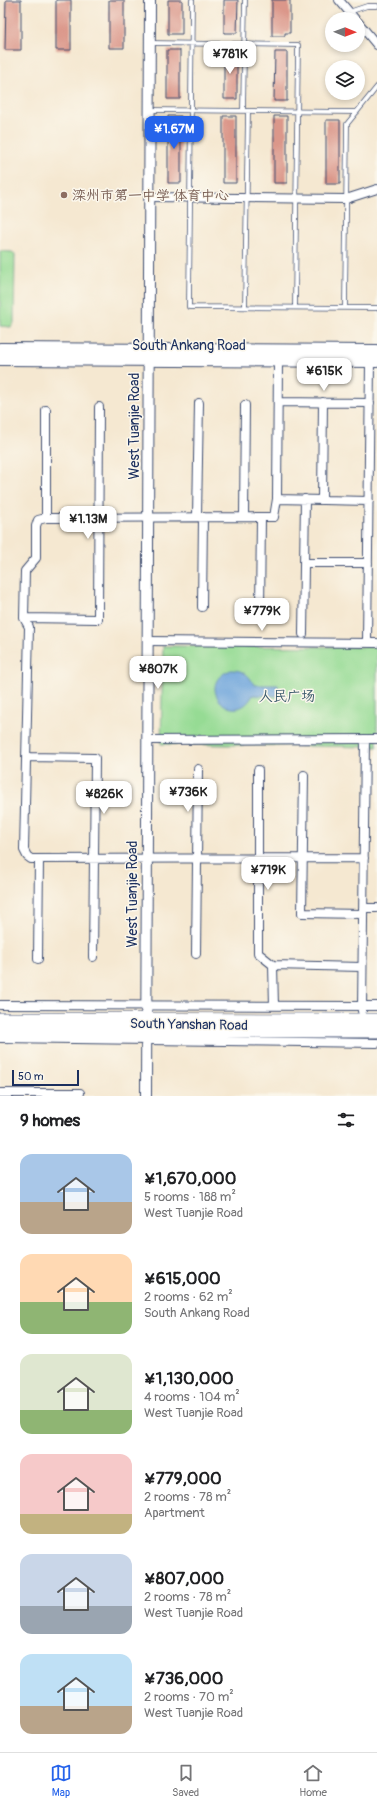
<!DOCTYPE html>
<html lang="en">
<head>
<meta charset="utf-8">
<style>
  body { margin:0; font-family:Pangolin,"LXGW WenKai TC",sans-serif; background:#f6f6f6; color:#202124; height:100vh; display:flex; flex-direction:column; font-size:15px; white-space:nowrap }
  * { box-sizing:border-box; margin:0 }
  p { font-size:13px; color:#757577 }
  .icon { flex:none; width:22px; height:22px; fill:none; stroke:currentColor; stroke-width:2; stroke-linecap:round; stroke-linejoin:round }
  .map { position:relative; height:1096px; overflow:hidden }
  .details { display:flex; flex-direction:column; background:#fff; flex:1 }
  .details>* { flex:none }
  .needle { width:26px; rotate:91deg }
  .buttons { position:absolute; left:325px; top:12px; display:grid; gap:8px }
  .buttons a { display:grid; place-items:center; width:40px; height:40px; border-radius:50%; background:#fff; box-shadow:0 2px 6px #0003; font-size:20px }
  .scale { position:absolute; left:12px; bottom:10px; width:67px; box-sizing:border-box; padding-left:4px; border:2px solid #1b2f5e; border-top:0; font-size:11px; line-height:14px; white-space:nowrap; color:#1b2f5e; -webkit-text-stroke:3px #fbf7ec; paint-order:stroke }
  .price { position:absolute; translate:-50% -34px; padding:0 9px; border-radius:8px; background:#fff; color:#222; font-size:13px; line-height:26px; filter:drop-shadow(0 1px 2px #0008) }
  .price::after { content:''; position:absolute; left:50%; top:24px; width:12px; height:9px; margin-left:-6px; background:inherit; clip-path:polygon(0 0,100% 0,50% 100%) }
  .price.active { background:#2563eb; color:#fff }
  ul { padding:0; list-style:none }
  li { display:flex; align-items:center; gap:12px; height:100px; padding:0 20px }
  li span { display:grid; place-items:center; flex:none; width:112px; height:80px; border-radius:12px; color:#555 }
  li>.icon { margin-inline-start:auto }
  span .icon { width:48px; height:48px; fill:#fffc; stroke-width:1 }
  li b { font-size:17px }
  h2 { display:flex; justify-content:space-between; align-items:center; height:48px; padding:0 20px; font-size:17px }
  .menu { display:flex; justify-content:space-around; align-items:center; height:56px; border-top:1px solid #e0e0e0; background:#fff; font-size:11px; color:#757577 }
  .menu a { display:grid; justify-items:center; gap:2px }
  .menu .active { color:#2563eb }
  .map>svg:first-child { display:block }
  .green { fill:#96db94; stroke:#588579 }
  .water { fill:#6da4db; stroke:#446a9c }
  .building { fill:#db978a }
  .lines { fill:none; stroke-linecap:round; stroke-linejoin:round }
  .service-casing { stroke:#3c4b6f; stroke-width:5.5 }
  .minor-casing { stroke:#3c4b6f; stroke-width:10 }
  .tertiary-casing { stroke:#3c4b6f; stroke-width:12 }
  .secondary-casing { stroke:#3c4b6f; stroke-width:14 }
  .primary-casing { stroke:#3c4b6f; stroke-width:14 }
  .service { stroke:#fff; stroke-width:4 }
  .minor { stroke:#fff; stroke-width:8 }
  .tertiary { stroke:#fff; stroke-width:10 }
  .secondary { stroke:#fff; stroke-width:12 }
  .primary { stroke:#fff; stroke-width:13 }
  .education-dot { fill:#8d6e63; stroke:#fbf7ec; stroke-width:1.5 }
  .labels { text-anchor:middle; stroke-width:3; stroke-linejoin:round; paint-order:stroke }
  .education-label { font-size:14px; fill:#785e54; stroke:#fbf7ec; text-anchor:start }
  .street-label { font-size:14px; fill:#1b2f5e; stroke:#fbf7ec }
  .park-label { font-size:14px; fill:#3a5a6c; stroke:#fbf7ec }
</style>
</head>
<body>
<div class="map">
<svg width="377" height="1096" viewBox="0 0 377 1096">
  <rect width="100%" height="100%" fill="#fbf7ec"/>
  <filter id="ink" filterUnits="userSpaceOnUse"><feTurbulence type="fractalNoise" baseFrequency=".025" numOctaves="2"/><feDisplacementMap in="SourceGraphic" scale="8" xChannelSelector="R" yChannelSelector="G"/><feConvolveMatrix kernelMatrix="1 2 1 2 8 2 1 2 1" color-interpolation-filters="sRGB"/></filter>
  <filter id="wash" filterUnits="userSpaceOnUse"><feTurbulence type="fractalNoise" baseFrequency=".012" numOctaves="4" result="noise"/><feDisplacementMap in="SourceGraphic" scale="16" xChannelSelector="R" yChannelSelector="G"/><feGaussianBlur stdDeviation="0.9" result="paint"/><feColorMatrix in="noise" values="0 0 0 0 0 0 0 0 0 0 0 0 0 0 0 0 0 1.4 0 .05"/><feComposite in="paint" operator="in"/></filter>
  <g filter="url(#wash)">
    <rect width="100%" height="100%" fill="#f5e8d1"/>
    <path class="green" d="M0,251l12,1 3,2 -1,69 -3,4 -11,-1z
      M163,646l214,1v100l-216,-3z"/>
    <path class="water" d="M231,670c12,0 18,4 23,15h24v11l-25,-1c-19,36 -61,-11 -22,-25z"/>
    <g id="blocks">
      <path class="building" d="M6,0h15v50h-16z
        M56,0h15v50h-15z
        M109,0h15v48h-15z
        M168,0h14v34h-14z
        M224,0h14l-1,33h-13z
        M272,0h18v33h-5v3h-13z
        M167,50h13v49h-13z
        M224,50l13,1v48h-13z
        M275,52h12v49h-13z
        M168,116h13v67h-13z
        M223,116h13v67h-13z
        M274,116h13v67h-13z
        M326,120h14v64h-14z"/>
    </g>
  </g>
  <g filter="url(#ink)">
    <use href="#blocks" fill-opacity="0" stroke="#3c4b6f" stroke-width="1"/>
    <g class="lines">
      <defs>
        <path id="service" d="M192,0l-3,307 188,1
          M349,12l18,-6h10
          M150,43l148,2 -3,262
          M150,110l207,2
          M243,111l2,-111
          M245,307l3,-196
          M345,307l2,-183 30,-37"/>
        <path id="minor" d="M339,0l16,19
          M358,22l19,23
          M149,197l197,2 31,-10
          M278,360l-1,139 -3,18 -228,1 -8,2 -2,6v32l-11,13 -1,47 5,9 -5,223 3,6 4,3 333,-1
          M278,402l92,1
          M277,499l92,2
          M322,500l1,-98
          M197,516l2,-113
          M244,517l1,-112
          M46,518v-108
          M304,563h64
          M202,607l1,-90
          M260,611l1,-94
          M24,618l74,1 1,-212
          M303,634l2,-135
          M147,641l230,2
          M367,643l3,-282
          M147,740l230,-1
          M27,757l68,1 -2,199
          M258,770v183l15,12 1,41
          M304,775l-2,138 61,1
          M363,908h14
          M196,954l2,-185
          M38,959l1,-100
          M273,965l89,2
          M0,1005l377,1
          M362,1011l3,-272
          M0,1038l377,5
          M0,1093h80l-1,3"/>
        <path id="tertiary" d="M146,1096l4,-1096"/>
        <path id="secondary" d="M0,349l377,2
          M0,359l377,2"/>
        <path id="primary" d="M0,1019l377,1
          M0,1030l377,1"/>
      </defs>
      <use href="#service" class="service-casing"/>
      <use href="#minor" class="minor-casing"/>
      <use href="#tertiary" class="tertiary-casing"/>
      <use href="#secondary" class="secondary-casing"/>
      <use href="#primary" class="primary-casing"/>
      <use href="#service" class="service"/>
      <use href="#minor" class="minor"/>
      <use href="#tertiary" class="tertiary"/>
      <use href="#secondary" class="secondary"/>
      <use href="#primary" class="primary"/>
    </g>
  </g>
  <circle class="education-dot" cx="64" cy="195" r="4"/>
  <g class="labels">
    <g class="education-label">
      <text x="72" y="200">滦州市第一中学 体育中心</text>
    </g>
    <g class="street-label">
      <text x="189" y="350">South Ankang Road</text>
      <text transform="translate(134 426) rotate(-90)" y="5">West Tuanjie Road</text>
      <text transform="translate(132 894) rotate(-90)" y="5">West Tuanjie Road</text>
      <text transform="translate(189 1024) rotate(1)" y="5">South Yanshan Road</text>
    </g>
    <g class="park-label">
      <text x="287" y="701">人民广场</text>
    </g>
  </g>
</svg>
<div class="buttons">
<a><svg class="needle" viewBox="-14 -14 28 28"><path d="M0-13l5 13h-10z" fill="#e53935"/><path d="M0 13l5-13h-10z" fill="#757577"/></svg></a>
<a><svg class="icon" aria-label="layers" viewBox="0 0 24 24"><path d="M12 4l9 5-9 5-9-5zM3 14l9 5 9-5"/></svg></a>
</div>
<div class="scale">50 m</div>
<b class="price" style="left:230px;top:75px">¥781K</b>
<b class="price active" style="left:174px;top:150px">¥1.67M</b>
<b class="price" style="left:324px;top:392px">¥615K</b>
<b class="price" style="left:88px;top:540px">¥1.13M</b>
<b class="price" style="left:262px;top:632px">¥779K</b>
<b class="price" style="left:158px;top:690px">¥807K</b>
<b class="price" style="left:188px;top:813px">¥736K</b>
<b class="price" style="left:104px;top:815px">¥826K</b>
<b class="price" style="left:268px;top:891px">¥719K</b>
</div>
<section class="details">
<h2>9 homes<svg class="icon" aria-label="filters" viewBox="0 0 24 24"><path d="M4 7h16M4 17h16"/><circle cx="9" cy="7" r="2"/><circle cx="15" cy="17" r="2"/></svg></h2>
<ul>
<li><span style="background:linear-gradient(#a9c7e8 60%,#b9a48a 0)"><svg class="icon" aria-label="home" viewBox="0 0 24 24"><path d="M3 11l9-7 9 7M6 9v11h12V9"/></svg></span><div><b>¥1,670,000</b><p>5 rooms · 188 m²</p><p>West Tuanjie Road</p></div></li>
<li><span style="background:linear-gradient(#ffd9b3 60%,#8fb573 0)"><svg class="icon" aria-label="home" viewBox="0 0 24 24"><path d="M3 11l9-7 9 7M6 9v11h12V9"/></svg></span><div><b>¥615,000</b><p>2 rooms · 62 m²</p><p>South Ankang Road</p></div></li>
<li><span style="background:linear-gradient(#dfe7d0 70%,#8fb573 0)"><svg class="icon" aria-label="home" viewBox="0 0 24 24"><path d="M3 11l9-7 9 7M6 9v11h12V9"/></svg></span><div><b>¥1,130,000</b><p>4 rooms · 104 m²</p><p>West Tuanjie Road</p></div></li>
<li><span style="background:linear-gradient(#f6c9c9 75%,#c2b280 0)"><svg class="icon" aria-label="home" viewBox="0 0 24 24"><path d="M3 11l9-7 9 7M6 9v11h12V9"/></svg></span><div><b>¥779,000</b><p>2 rooms · 78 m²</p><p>Apartment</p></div></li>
<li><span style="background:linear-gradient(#c9d6e8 65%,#9aa5b1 0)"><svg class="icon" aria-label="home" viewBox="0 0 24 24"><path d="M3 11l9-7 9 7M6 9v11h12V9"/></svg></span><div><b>¥807,000</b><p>2 rooms · 78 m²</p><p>West Tuanjie Road</p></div></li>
<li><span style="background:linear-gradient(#bfe0f5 65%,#b9a48a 0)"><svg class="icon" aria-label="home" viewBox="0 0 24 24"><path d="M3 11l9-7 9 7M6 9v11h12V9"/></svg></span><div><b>¥736,000</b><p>2 rooms · 70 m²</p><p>West Tuanjie Road</p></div></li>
</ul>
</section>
<nav class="menu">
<a class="active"><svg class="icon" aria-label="map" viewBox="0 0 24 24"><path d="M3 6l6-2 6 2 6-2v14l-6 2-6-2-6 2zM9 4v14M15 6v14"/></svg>Map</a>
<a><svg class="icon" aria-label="saved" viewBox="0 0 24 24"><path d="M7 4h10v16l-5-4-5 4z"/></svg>Saved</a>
<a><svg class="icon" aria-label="home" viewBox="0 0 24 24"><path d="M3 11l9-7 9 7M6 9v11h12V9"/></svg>Home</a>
</nav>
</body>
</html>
